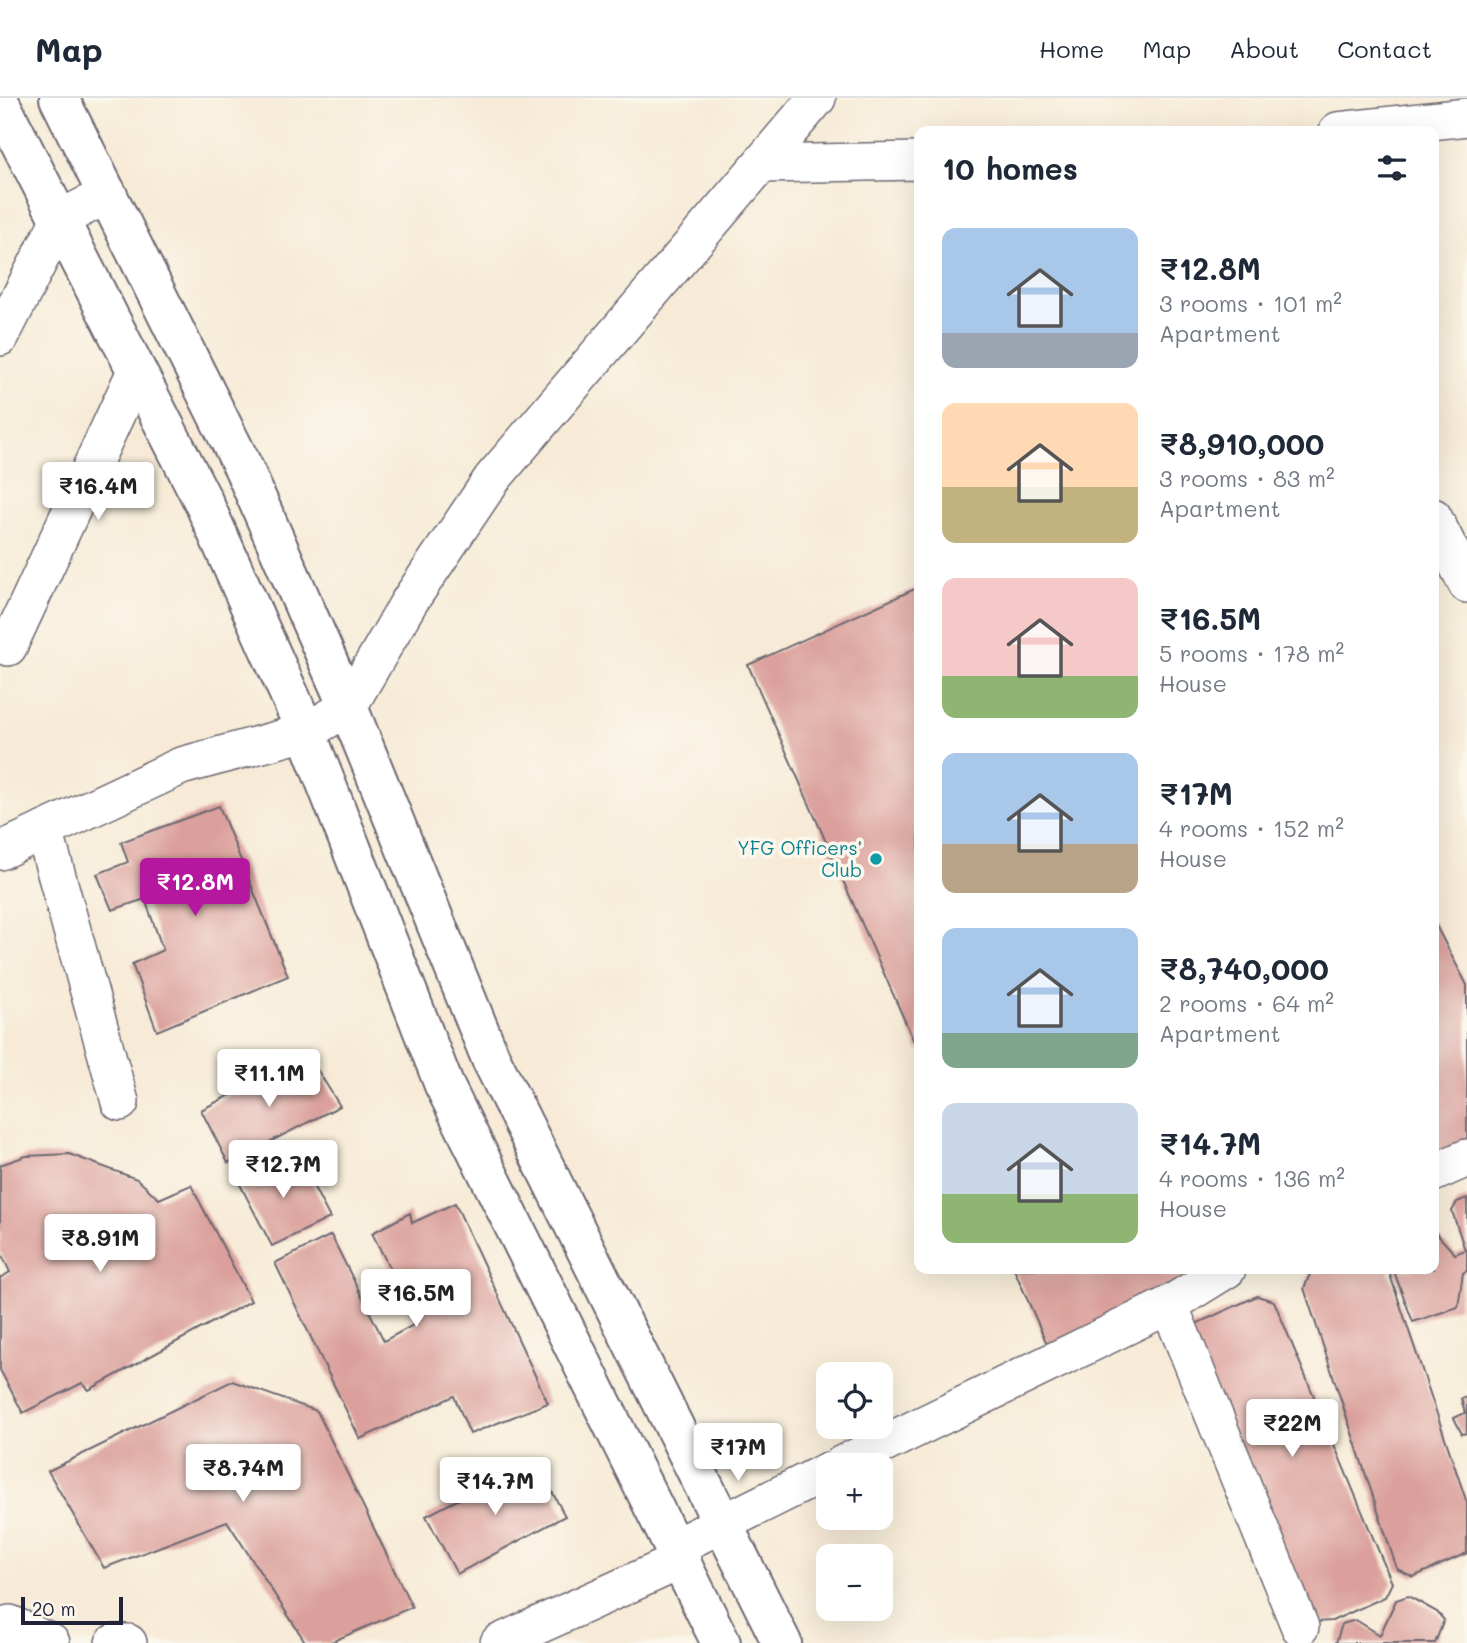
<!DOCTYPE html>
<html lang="en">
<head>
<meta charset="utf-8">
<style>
  body { margin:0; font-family:Mali,sans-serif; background:#f2f2f3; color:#1f2937; height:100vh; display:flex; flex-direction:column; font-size:26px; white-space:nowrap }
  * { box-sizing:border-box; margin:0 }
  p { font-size:23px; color:#747a83 }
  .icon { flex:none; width:38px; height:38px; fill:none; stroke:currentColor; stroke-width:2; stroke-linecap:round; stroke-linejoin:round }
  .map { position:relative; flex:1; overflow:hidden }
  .drawer { position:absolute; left:914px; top:28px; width:525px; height:1148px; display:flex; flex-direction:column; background:#fff; border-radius:14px; box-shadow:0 7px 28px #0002 }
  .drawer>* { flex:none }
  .tools { position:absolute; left:816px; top:1264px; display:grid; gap:14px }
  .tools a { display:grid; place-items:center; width:77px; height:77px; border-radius:14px; background:#fff; box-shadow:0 7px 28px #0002; font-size:35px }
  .scale { position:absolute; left:21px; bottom:18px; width:102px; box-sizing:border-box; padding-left:7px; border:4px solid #22223b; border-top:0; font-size:19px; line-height:24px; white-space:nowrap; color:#22223b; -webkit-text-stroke:5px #fbf7ec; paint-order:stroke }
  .price { position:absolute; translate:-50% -60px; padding:0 16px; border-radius:7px; background:#fff; color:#222; font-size:23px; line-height:46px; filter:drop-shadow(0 2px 4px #0008) }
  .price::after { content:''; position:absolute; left:50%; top:42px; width:21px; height:16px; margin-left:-10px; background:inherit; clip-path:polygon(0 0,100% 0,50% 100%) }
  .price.selected { background:#b5179e; color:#fff }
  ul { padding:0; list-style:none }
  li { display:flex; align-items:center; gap:21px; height:175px; padding:0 28px }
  li span { display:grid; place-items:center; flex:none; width:196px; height:140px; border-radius:14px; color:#555 }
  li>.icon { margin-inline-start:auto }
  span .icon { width:84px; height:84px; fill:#fffc; stroke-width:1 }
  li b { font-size:30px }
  h2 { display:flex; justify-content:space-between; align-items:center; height:84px; padding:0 28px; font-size:30px }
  header { display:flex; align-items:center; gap:42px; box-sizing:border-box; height:98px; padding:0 35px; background:#fff; border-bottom:2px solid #e0e1e3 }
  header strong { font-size:33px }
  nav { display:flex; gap:38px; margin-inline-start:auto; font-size:24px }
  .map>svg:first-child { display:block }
  .building { fill:#dba09b }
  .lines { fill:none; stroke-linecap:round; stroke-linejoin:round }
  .minor-casing { stroke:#6d6872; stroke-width:40 }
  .highway-casing { stroke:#6d6872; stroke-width:42 }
  .minor { stroke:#fff; stroke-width:37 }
  .highway { stroke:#fff; stroke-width:38 }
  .culture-dot { fill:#0f9aa8; stroke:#fbf7ec; stroke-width:2.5 }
  .labels { text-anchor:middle; stroke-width:7; stroke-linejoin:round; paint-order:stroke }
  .culture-label { font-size:19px; fill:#0d838f; stroke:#fbf7ec; text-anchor:end }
</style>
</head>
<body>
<header>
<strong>Map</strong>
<nav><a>Home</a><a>Map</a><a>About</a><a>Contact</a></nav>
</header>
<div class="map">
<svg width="1467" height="1545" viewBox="0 0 1467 1545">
  <rect width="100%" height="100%" fill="#fbf7ec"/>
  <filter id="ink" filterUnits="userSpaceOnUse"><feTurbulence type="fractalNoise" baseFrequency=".0143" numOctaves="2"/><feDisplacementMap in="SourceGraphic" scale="14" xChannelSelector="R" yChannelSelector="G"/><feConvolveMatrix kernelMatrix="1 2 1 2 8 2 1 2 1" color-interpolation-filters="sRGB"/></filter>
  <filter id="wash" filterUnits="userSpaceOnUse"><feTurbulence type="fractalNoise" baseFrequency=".00686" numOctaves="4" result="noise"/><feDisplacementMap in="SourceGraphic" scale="28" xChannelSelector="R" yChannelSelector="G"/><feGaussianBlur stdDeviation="1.57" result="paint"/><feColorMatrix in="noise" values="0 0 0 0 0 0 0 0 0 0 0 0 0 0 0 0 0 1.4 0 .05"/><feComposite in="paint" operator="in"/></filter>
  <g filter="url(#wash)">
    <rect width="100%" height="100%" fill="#f7ebd7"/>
    <g id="blocks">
      <path class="building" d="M919,489v466l-171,-388z
        M219,708l69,170 -131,55 -25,-67 31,-14 -18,-51 -33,11 -15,-36 31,-12 -7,-20z
        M1433,822l34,65v171l-34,16z
        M308,957l32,51 -112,57 -27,-53z
        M69,1056l68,25 22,20 32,-14 60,116 -162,89 -7,-7 -59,30 -23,-43v-92l10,-6 -10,-21v-86l26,-9z
        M298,1059l32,61 -58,28 -37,-71 22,-12 6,10z
        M1467,1100v73l-4,2 -5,34 -45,15 -20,-53h40v-39l22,24 10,-4 -13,-39 5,-9z
        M455,1105l93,200 -78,31 -16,-38 -94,43 -85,-176 56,-28 53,106 33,-18 -45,-90 38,-20 2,10z
        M1014,1171h213l-173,91z
        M1330,1171h58l79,234v50l-54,24 -16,-8 -93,-281 6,-14z
        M1257,1198l17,5 118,282 -7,14 -53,24 -18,1 -125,-295z
        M232,1283l85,30 95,196 -83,36h-23l-79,-122 -123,47 -56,-97z
        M1467,1299v36l-5,1 -8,-16 11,-5 -4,-14z
        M535,1362l30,56 -108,58 -31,-58z
        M1408,1498l29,16 7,8 -9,23h-99l6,-19 14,-4 24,15 16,-35z"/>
    </g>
  </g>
  <g filter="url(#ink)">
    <use href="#blocks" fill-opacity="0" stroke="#6d6872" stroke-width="2"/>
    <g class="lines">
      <defs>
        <path id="minor" d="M1338,33l129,-14
          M761,66l158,-3
          M0,239l60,-118 48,-25
          M1433,419l34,67
          M8,549l128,-276
          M44,732l76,272
          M0,753l181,-85 125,-34 42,-25 61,-105 83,-123 325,-381
          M1433,1075l34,-15
          M1169,1207l131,322
          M841,1367l328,-160 58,-36
          M675,1449l153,-76
          M0,1529l10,-3 41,19
          M114,1545h14
          M499,1545l183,-83"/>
        <path id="highway" d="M59,0l185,371 104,238 143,352 291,584
          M0,5l203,398 103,231 138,353 277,558"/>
      </defs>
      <use href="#minor" class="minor-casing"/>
      <use href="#highway" class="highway-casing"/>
      <use href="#minor" class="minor"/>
      <use href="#highway" class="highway"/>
    </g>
  </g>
  <circle class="culture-dot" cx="876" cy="761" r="7"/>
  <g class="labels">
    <g class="culture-label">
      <text x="862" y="757">YFG Officers'<tspan x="862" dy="22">Club</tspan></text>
    </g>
  </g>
</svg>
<div class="tools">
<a><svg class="icon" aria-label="locate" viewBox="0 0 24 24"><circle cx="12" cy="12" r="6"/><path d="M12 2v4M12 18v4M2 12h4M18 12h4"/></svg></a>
<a>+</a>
<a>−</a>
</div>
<div class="scale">20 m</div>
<b class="price" style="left:98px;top:424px">₹16.4M</b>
<b class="price selected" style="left:195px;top:820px">₹12.8M</b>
<b class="price" style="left:269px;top:1011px">₹11.1M</b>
<b class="price" style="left:283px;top:1102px">₹12.7M</b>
<b class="price" style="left:100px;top:1176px">₹8.91M</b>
<b class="price" style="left:416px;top:1231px">₹16.5M</b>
<b class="price" style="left:1292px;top:1361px">₹22M</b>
<b class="price" style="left:738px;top:1385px">₹17M</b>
<b class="price" style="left:243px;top:1406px">₹8.74M</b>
<b class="price" style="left:495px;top:1419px">₹14.7M</b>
<section class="drawer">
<h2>10 homes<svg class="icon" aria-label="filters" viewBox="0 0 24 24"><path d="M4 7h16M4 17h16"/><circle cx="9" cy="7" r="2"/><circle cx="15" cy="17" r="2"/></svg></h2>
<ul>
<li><span style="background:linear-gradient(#a9c7e8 75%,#9aa5b1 0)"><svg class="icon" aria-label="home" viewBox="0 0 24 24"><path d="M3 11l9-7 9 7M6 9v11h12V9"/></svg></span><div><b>₹12.8M</b><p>3 rooms · 101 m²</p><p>Apartment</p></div></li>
<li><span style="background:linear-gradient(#ffd9b3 60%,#c2b280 0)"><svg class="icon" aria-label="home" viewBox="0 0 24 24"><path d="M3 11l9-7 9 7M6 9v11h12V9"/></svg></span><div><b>₹8,910,000</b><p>3 rooms · 83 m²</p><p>Apartment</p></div></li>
<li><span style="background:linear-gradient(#f6c9c9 70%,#8fb573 0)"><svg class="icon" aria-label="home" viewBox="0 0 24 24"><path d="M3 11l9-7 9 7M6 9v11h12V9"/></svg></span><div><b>₹16.5M</b><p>5 rooms · 178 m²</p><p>House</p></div></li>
<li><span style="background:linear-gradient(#a9c7e8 65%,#b9a48a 0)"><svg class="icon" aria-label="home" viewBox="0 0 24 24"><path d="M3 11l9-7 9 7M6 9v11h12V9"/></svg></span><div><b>₹17M</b><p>4 rooms · 152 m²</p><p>House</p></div></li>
<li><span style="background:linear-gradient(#a9c7e8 75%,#7fa58c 0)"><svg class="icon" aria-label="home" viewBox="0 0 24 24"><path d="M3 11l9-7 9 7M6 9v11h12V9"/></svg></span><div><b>₹8,740,000</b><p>2 rooms · 64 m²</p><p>Apartment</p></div></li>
<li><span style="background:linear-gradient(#c9d6e8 65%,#8fb573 0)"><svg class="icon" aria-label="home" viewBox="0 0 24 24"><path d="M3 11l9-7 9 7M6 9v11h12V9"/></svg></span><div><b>₹14.7M</b><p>4 rooms · 136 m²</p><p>House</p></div></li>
</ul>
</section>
</div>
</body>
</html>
